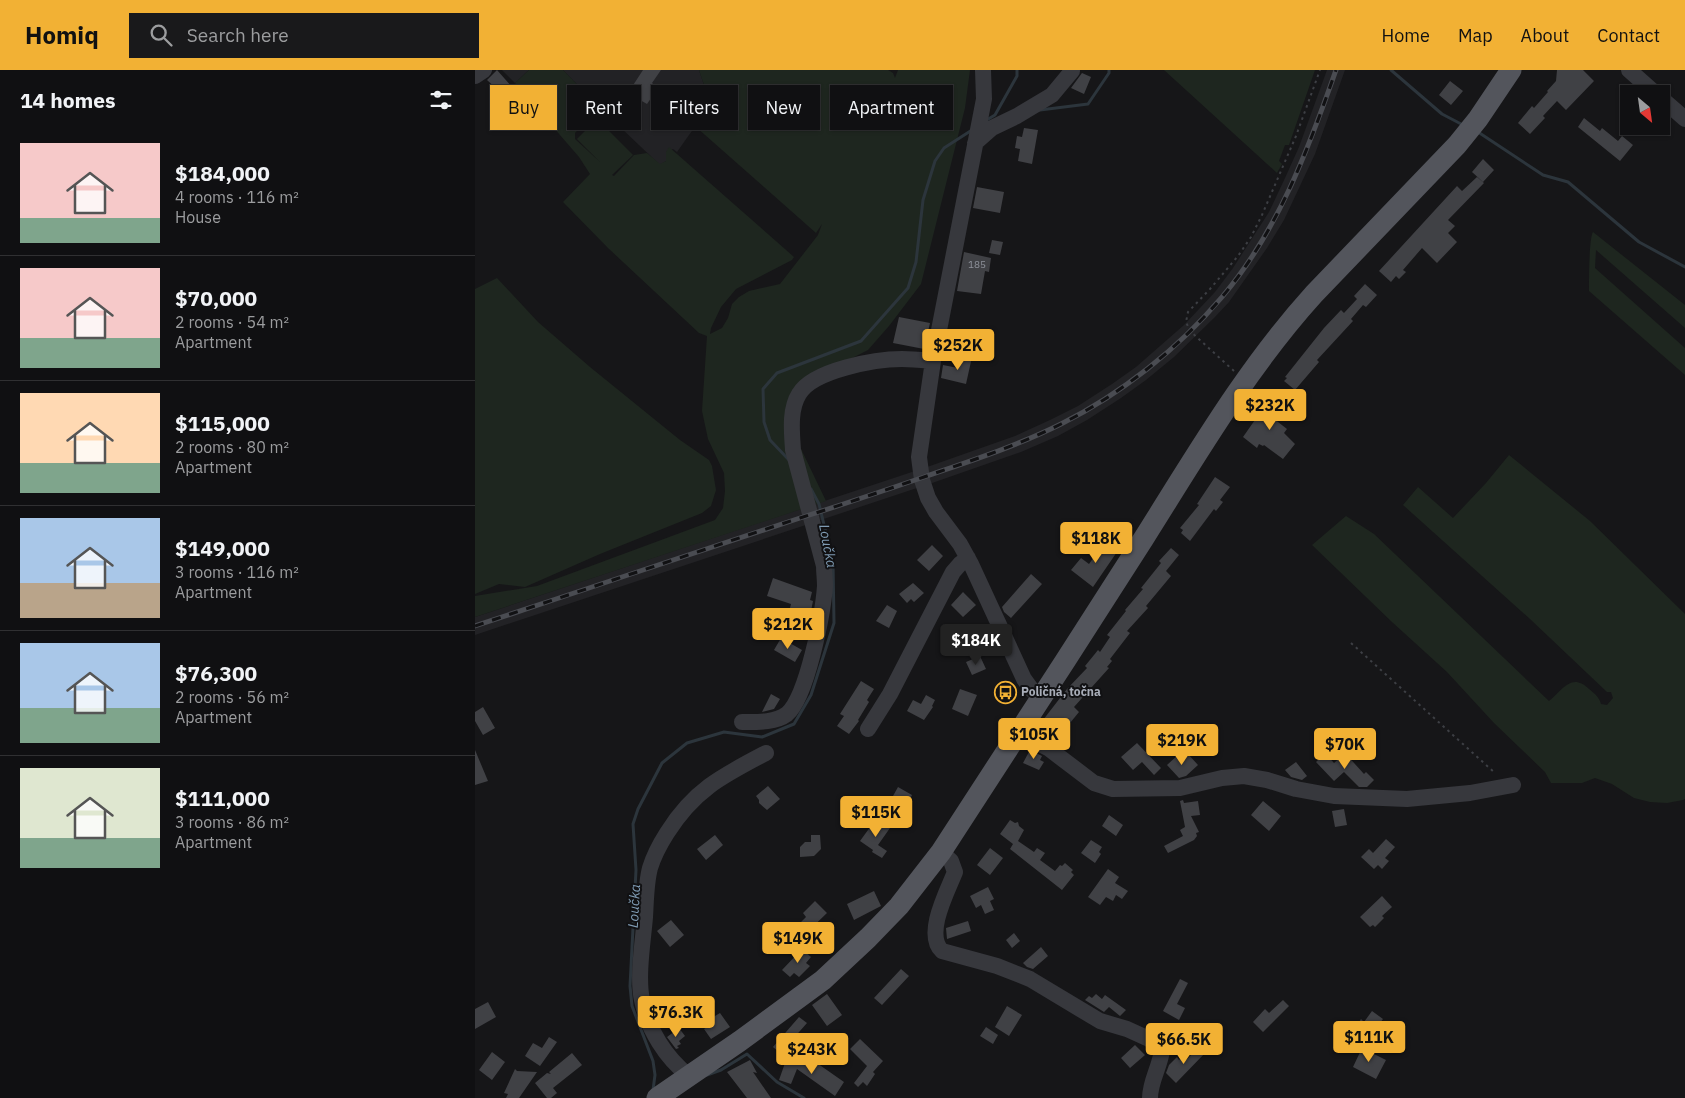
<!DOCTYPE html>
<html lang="en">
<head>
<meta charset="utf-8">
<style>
  body { margin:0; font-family:"IBM Plex Sans",sans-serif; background:#19191b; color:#f1f3f6; height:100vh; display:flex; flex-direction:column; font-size:19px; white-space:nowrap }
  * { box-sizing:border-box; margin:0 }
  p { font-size:16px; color:#9c9d9f }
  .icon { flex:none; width:28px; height:28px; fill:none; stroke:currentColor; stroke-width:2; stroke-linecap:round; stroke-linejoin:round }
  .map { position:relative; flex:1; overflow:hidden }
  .sheet { display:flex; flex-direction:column; background:#101012; width:475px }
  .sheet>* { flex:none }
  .guide { position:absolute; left:15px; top:15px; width:475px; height:45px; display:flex; gap:10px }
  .needle { width:32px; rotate:151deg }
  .controls { position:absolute; left:1145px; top:15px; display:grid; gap:10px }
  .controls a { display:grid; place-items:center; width:50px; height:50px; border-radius:0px; background:#101012; box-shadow:0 1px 4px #0004,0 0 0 1px #303032; font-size:25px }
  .price { position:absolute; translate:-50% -42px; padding:0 11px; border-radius:5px; background:#f2b134; color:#111; font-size:16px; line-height:32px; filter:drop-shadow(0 1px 2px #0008) }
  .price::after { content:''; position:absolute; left:50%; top:30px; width:15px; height:11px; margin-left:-8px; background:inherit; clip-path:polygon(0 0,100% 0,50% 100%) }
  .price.selected { background:#222; color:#fff }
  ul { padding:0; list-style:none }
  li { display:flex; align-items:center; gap:15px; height:125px; padding:0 20px }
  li+li { border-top:1px solid #303032 }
  li span { display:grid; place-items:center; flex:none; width:140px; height:100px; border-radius:0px; color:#555 }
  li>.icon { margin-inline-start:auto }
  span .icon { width:60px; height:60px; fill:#fffc; stroke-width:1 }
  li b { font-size:21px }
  h2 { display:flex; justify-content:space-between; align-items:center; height:60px; padding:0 20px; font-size:21px }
  .tag { padding:0 18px; border-radius:0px; background:#101012; box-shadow:0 1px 4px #0004,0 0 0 1px #303032; font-size:18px; line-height:45px }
  .tag.selected { background:#f2b134; color:#111 }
  header { display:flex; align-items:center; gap:30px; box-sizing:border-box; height:70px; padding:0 25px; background:#f2b134; color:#111 }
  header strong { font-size:24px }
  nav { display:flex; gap:28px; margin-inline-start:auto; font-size:18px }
  .search { width:350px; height:45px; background:#19191b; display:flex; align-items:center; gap:12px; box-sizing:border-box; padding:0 18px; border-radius:0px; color:#9c9d9f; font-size:19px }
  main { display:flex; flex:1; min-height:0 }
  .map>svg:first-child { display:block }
  .built { fill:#222225 }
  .green { fill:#1e261f }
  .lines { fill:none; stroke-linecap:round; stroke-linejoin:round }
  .stream { stroke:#2c353c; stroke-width:3 }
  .building { fill:#404145 }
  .path { stroke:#3d3f44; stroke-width:2; stroke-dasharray:2.5 4; stroke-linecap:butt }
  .minor { stroke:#37383d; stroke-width:16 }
  .major { stroke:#53555c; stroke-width:21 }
  .rail-casing { stroke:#4a4c52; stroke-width:5 }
  .rail { stroke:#111113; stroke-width:3; stroke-dasharray:9; stroke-linecap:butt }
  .labels { text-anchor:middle; stroke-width:4; stroke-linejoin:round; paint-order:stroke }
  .number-label { font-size:10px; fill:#8e929b }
  .poi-label { font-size:12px; font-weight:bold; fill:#a8adb8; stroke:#111113; text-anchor:start }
  .water-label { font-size:14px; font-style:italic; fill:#7f9bb3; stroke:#111113 }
</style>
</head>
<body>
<header>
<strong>Homiq</strong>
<div class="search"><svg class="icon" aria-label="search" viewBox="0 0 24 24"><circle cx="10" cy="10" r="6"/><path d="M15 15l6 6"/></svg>Search here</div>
<nav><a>Home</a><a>Map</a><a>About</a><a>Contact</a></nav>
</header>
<main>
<section class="sheet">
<h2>14 homes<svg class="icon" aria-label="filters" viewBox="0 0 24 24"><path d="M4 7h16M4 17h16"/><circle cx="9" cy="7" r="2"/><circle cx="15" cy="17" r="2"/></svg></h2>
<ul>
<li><span style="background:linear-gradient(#f6c9c9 75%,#7fa58c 0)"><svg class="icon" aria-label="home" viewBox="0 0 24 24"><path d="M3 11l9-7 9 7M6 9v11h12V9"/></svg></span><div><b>$184,000</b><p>4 rooms · 116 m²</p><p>House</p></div></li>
<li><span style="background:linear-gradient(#f6c9c9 70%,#7fa58c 0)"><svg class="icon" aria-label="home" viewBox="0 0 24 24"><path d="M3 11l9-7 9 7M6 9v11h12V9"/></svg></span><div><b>$70,000</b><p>2 rooms · 54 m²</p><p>Apartment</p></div></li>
<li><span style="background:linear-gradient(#ffd9b3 70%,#7fa58c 0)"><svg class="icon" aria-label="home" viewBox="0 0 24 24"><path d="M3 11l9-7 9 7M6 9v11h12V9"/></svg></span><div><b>$115,000</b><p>2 rooms · 80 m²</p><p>Apartment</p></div></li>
<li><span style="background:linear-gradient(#a9c7e8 65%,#b9a48a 0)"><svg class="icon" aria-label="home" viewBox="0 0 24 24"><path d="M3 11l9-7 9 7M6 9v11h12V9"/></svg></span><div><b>$149,000</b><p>3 rooms · 116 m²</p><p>Apartment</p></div></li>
<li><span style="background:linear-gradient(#a9c7e8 65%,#7fa58c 0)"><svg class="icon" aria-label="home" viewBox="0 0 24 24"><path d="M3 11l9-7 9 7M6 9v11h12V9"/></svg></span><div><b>$76,300</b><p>2 rooms · 56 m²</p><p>Apartment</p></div></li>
<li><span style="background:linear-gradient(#dfe7d0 70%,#7fa58c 0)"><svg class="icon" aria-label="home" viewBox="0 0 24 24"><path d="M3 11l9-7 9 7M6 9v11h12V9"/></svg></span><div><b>$111,000</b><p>3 rooms · 86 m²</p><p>Apartment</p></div></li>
</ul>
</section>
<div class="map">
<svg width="1210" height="1028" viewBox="0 0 1210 1028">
  <rect width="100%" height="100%" fill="#161618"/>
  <path class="built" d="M27,0h27l-14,13z
    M88,0h136l9,27 -2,14 -29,41 -4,-3 -7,3v9l-6,4 -61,-58z
    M852,0h18l-30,84 -31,66 -17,28 -38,54 -14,15 -41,40 -28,23 -25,18 -34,22 -29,16 -37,16 -86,30 -460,153v-18l455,-151 85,-30 35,-16 28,-14 34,-22 24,-17 48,-42 31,-33 18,-24 36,-56 16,-34 14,-31z"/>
  <path class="green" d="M54,0h34l36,37 -24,26v6l25,23 -23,-23 20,-20 36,36 -21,20 2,1 20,-21 13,-2 13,11 6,-3v-9l3,-5 125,110 -2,3 -56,29 -15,18 -10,21 -1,6 12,-6 6,-10 4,-14 7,-7 10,-6 31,-7 38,-49 4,-11 -6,9 -120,-106c17,-26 12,-29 3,-57h189l5,3 2,5 3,-8h72l-5,38 -44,176 -32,42 -21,24 -61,31 -16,47 35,73 -351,116v-21l62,-10 178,-66 8,-12 2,-17 -1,-18 -16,-34 -6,-28 5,-75 -8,-3 -91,-85 -45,-46 27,-28 -11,-17 -64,-74z
    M689,0h151l-26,75h-4l-6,16 3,3 -5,9z
    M1118,162l92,73v23l-89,-78 -1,18 90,80v27l-96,-84c0,-11 0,-53 4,-59z
    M22,208l41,44 52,45 90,73 29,20 3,6 4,24 -5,16 -9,7 -102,41 -75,33 -26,-3 -24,10v-305z
    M1034,385l81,66 95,93v185l-2,1 -16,3 -17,-1 -16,-4 -22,-14 -17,-6 -13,5h-31l-6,-11 -51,-49 -47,-51 -55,-50 -80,-77 34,-29 28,18 175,167c14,-11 22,-29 40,-12 6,5 10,8 12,15l6,1 6,-7 -2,-6h-4l-77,-73 -127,-114 15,-18 35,31 33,-35z"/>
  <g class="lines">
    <path class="stream" d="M916,0l51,44 21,11
      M565,40l48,-6 21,-31v-3
      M510,51l10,-6 22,-39v-6
      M1003,62l65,43 25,7 71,60 46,25
      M314,390l-19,-20 -6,-18 -1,-33 14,-16 84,-32 47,-53 8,-26 7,-62 12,-39 9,-13 28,-18
      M232,1005l14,-5 26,-16 30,28 27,16
      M178,1020l2,-15 -2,-14 -21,-55 -2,-20 6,-116 -3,-46 5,-15 24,-46 25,-20 37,-11 38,5 32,-13 17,-29 23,-72 -1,-61 -14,-58 -8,-15"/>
  </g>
  <path class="building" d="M22,0l14,16 -9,8 -15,-14z
    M168,0h18l-9,13 6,5 -11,16 -7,-4 -4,7 -12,-8z
    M1082,0h26l11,11 -28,29 -9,-9 -14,15 2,2 -15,16 -12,-11 14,-17 2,2 14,-16 -1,-1 9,-10z
    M607,3l9,4 -7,17 -13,-6z
    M975,11l13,10 -12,14 -12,-10z
    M126,17l18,18 -10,11 -18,-19z
    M1109,48l16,13 2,-3 16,13 4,-5 11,9 -13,16 -42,-34z
    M549,58l14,2 -6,34 -14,-3 2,-12 -5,-1 2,-12 5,1z
    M1008,89l11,11 -11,12 -11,-10z
    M1002,107l7,6 -36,37 7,6 -7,7 9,9 -20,21 -15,-15 -19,22 3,2 -7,7 -3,-3 -5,6 -12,-11 78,-85 5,5z
    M502,117l27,5 -4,21 -27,-5z
    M517,170l11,2 -3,13 -11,-2z
    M489,182l27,6 -2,14 -4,-1 -4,23 -24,-3z
    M890,214l12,11 -11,12 -3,-2 -12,14 2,2 -36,39 2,2 -24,28 -11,-9 3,-3 -2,-1 39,-49 17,-18 3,3 13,-14 -3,-3z
    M424,247l31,6 -6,26 -31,-6z
    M486,284l11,3 -6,27 -25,-6 2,-13 15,3z
    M796,327l11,8 -9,13 14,11 -3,4 11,11 -12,15 -19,-14 -1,1 -4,-2 -2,4 -14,-11z
    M740,407l15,10 -10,13 3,2 -7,9 -2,-2 -24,32 -9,-8 2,-3 -3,-2 19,-23 -2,-1z
    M631,470l13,9 -26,38 -22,-17 10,-12 8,6z
    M457,475l11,11 -14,15 -12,-11z
    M696,478l8,7 -13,16 5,5 -25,30 2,2 -21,23 3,2 -20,26 2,2 -5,6 2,1 -35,39 5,5 -9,11 -7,-5 -8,11 -12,-9 24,-31 20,-21 -2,-2 9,-11 4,-5 2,2 10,-15 -3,-2 19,-24 -1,-1 18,-21 -2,-1 20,-25 -2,-2z
    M556,504l11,10 -31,34 -7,-6 -2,-5z
    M298,508l39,14 -2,8 3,1 -2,10h-3l-3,11 -14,-3 2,-11h-3l1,-4 -24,-8z
    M438,513l11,10 -10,9 -3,-3 -4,4 -8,-9z
    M488,522l13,13 -13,12 -12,-12z
    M412,535l10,6 -8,17 -13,-7z
    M306,568l21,12 -7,12 -21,-12z
    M505,586l6,13 -14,6 -6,-13z
    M386,611l13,8 -7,11 2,2 -11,18 1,1 -10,13 -12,-8 7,-10 -4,-2z
    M485,619l17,6 -9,21 -16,-7z
    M296,624l9,5 -6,10 -12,3z
    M451,625l9,5 -3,6 1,1 -9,13 -17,-9 6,-11 8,4z
    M8,637l12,21 -12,7 -8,-14v-9z
    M662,673l24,25 -7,7 -12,-13 -9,8 -12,-13z
    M0,680l13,31 -13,4z
    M555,680l12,6 -2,4 4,2 -5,8 -16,-7z
    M850,683l9,10 11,-10 19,21 2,-2 8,8 -7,7h-8l-15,-15 -10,9 -18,-19z
    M704,684l4,5 5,-5 10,11 -12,11 -7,2 -12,-13z
    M821,692l11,14 -5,4 -11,-3 -6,-7z
    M293,716l12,13 -13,11 -8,-7v-3l-3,-4z
    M423,717l14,8 -9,18 -15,-8z
    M708,730l1,3 14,-2 2,14 -9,1 8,16 -3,1 1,3 -3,4 -26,13 -4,-7 19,-10 -3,-6 5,-3 -5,-26z
    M788,731l18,15 -12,15 -18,-16z
    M869,739l3,16 -12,2 -3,-16z
    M634,745l14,10 -7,11 -14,-10z
    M401,749l14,9 -12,17 9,6 -5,7 -10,-6 1,-2 -13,-9z
    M535,750l5,3 3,-1 1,4 5,4 -6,11 16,11 3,-4 8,5 -5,7 15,11 5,-6 2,1 3,-3 8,7 -2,2 3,3 -12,15 -52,-41 3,-5 -13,-10z
    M240,765l8,10 -17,15 -9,-11z
    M336,765h9l1,14 -7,7 -14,1v-10l5,-5h6z
    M911,769l9,8 -10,11 4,3 -7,8 -4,-4 -4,4 -13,-12 8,-8 4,4z
    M616,770l11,7 -3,5 2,2 -6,9 -14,-10z
    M515,778l13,10 -13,17 -13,-10z
    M633,799l11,8 -4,6 13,8 -6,8 -6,-4 -3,6 -7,-4 -6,8 -12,-8z
    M513,817l6,12 -4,2 4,9 -9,4 -4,-9 -5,3 -6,-12z
    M399,821l7,15 -27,14 -7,-16z
    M907,826l10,11 -10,9 2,2 -9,9 -2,-2 -3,2 -10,-10z
    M340,831l12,12 -28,27 -8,-8 15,-15 -3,-4z
    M196,850l13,15 -14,12 -13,-16z
    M493,851l3,10 -24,8 -1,-11z
    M539,863l6,8 -8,7 -6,-8z
    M566,877l7,9 -15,13 -6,-2 -4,-4z
    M327,879l9,8 -5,6 4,3 -11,11 -5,-4 -4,4 -8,-7z
    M426,899l8,7 -27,29 -8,-7z
    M705,909l8,4 -11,21 8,4 -6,12 -16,-9z
    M352,924l15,21 -15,11 -15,-21z
    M621,924l6,5 3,-4 21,15 -6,6 -11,-9 -5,5 -19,-12 4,-4 3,2z
    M808,930l6,6 -26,26 -10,-10 12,-13 4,4z
    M13,932l8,15 -21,12v-20z
    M532,936l15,9 -13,21 -14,-9z
    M897,941l11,8 -14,19 -14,-10 6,-9 3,3z
    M245,943l10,14 -19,12 -7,-10 9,-6 -3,-4z
    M324,947l8,6 -15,17 6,4 -12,14 -13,-11z
    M511,957l12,8 -5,9 -13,-8z
    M204,958l6,8 -6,5 2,3 -4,2 2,2 -3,1 -9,-12z
    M74,967l8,5 -17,24 -15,-10 8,-13 9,5z
    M385,969l23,22 -10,11 2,2 -8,12 -4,-4 -5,5 -4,-4 13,-17 -17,-17z
    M660,975l10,10 -15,13 -9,-10z
    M725,976l6,6 -30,31 -10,-10 3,-8 8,-8 2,3 3,-3 4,3z
    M887,978l24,12 -10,19 -23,-12z
    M17,982l13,10 -13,18 -13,-10z
    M97,983l10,12 -29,23 4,5 -6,5h-4l-12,-15 12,-10 4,1 -2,-2z
    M275,990l7,13 -4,-1 18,26h-24l-20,-26z
    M339,991l30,21 -9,14 -38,-27 -6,15 -12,-4 6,-17z
    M40,999l2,2 20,1 -18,26h-13l2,-4 -4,-1z"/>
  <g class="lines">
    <path class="path" d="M759,301l-44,-40 -4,-9 2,-10 22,-23 28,-33 13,-19 11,-22 34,-79 24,-66
      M876,573l144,130"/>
    <path class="minor" d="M508,0l1,29 -51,262 -14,96 3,23 6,18 8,14 24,32 11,20 53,115 8,11 10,7
      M1154,0l27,24
      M0,6l9,-6
      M1186,28l24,21
      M500,73l17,-15 25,-12 35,-21 20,-24
      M267,652c14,0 33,1 45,-8 20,-17 36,-101 38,-128 0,-7 -1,-13 -1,-20l-31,-116c-1,-17 -4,-40 6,-56 14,-24 77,-35 103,-35 10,0 20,1 31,2
      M393,659l22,-35 63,-122 7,-8 8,-6
      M543,663l30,15 46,35 19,6 67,-1 42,-10 22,-2 23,4 29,9 38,7 73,3 63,-6 43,-8
      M466,782l10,9 4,11c-7,18 -31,62 -13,79l55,15 33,13 70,42 27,8 22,10 13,11c-2,17 -12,31 -12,48
      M214,1006c-23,-18 -41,-46 -47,-76 -5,-23 1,-59 3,-83 1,-16 1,-34 5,-49 4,-13 10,-24 17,-35 27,-43 55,-57 99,-80"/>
    <path class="major" d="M182,1028l83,-57 83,-61 45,-42 31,-32 42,-54c68,-104 136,-209 203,-314 53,-84 103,-170 170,-244l143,-149 21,-26 33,-49"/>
    <defs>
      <path id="rail" d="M0,556c50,-17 100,-33 150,-50 58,-19 116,-39 175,-58 41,-13 83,-27 124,-41 46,-16 93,-31 137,-53 60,-30 117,-75 161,-127 56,-66 86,-147 114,-227"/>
    </defs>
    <use href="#rail" class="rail-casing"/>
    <use href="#rail" class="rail"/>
  </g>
  <defs>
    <symbol id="bus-ring" viewBox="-11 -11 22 22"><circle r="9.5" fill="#111113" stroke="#f2b134" stroke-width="1.5"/><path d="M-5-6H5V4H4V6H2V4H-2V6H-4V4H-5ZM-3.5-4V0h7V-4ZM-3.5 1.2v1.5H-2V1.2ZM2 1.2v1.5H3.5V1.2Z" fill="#f2b134"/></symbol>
  </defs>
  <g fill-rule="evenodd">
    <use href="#bus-ring" x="518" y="610" width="25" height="25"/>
  </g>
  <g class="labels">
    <g class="number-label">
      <text x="502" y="198">185</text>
    </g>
    <g class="poi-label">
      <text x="546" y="626">Poličná, točna</text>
    </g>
    <g class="water-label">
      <text transform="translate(353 476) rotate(79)" y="5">Loučka</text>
      <text transform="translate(159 836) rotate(-87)" y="5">Loučka</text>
    </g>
  </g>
</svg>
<div class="controls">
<a><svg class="needle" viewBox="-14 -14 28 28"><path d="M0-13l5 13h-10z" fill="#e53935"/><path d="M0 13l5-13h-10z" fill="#9c9d9f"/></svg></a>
</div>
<b class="price" style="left:483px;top:301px">$252K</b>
<b class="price" style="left:795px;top:361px">$232K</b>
<b class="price" style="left:621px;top:494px">$118K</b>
<b class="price" style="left:313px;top:580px">$212K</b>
<b class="price selected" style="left:501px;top:596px">$184K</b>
<b class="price" style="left:559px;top:690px">$105K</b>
<b class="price" style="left:707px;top:696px">$219K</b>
<b class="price" style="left:870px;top:700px">$70K</b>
<b class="price" style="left:401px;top:768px">$115K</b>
<b class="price" style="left:323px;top:894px">$149K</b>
<b class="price" style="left:201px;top:968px">$76.3K</b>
<b class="price" style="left:894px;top:993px">$111K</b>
<b class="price" style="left:709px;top:995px">$66.5K</b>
<b class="price" style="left:337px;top:1005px">$243K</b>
<div class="guide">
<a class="tag selected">Buy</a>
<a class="tag">Rent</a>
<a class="tag">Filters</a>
<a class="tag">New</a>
<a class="tag">Apartment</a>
</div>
</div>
</main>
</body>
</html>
